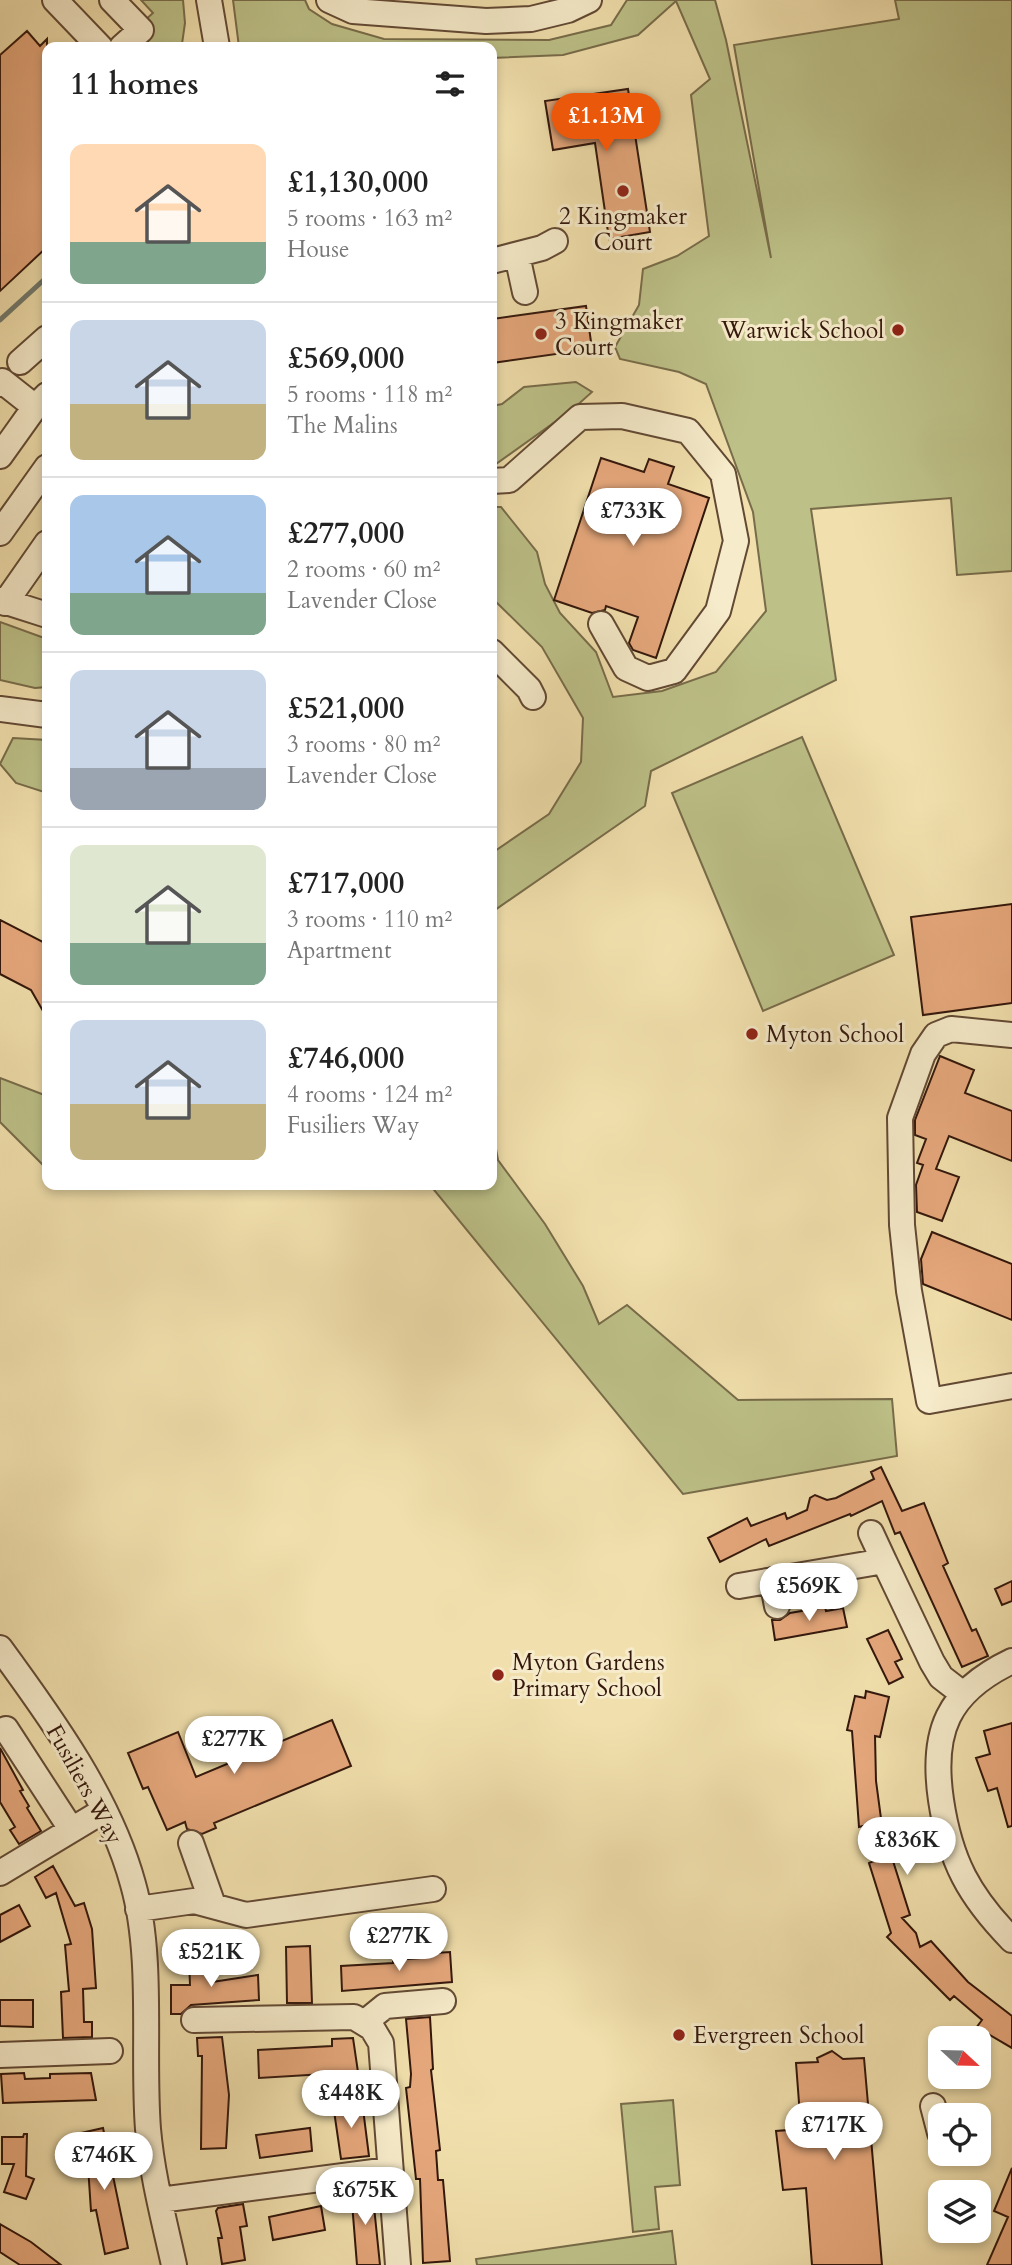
<!DOCTYPE html>
<html lang="en">
<head>
<meta charset="utf-8">
<style>
  body { margin:0; font-family:Cardo,serif; background:#f2f2f2; color:#222; height:100vh; display:flex; flex-direction:column; font-size:26px; white-space:nowrap }
  * { box-sizing:border-box; margin:0 }
  p { font-size:23px; color:#767676 }
  .icon { flex:none; width:38px; height:38px; fill:none; stroke:currentColor; stroke-width:2; stroke-linecap:round; stroke-linejoin:round }
  .map { position:relative; flex:1; overflow:hidden }
  .sheet { position:absolute; left:42px; top:42px; width:455px; height:1148px; display:flex; flex-direction:column; background:#fff; border-radius:14px; box-shadow:0 4px 10px #0003 }
  .sheet>* { flex:none }
  .needle { width:46px; rotate:112deg }
  .controls { position:absolute; left:928px; top:2026px; display:grid; gap:14px }
  .controls a { display:grid; place-items:center; width:63px; height:63px; border-radius:14px; background:#fff; box-shadow:0 4px 10px #0003; font-size:35px }
  .price { position:absolute; translate:-50% -60px; padding:0 16px; border-radius:24px; background:#fff; color:#222; font-size:23px; line-height:46px; filter:drop-shadow(0 2px 4px #0008) }
  .price::after { content:''; position:absolute; left:50%; top:42px; width:21px; height:16px; margin-left:-10px; background:inherit; clip-path:polygon(0 0,100% 0,50% 100%) }
  .price.current { background:#ea580c; color:#fff }
  ul { padding:0; list-style:none }
  li { display:flex; align-items:center; gap:21px; height:175px; padding:0 28px }
  li+li { border-top:2px solid #e0e0e0 }
  li span { display:grid; place-items:center; flex:none; width:196px; height:140px; border-radius:14px; color:#555 }
  li>.icon { margin-inline-start:auto }
  span .icon { width:84px; height:84px; fill:#fffc; stroke-width:1 }
  li b { font-size:30px }
  h2 { display:flex; justify-content:space-between; align-items:center; height:84px; padding:0 28px; font-size:30px }
  .map>svg:first-child { display:block }
  .green { fill:#bdc188; stroke:#786c4a; stroke-width:2 }
  .lines { fill:none; stroke-linecap:round; stroke-linejoin:round }
  .stream { stroke:#717a6e; stroke-width:5 }
  .building { fill:#e6a87c; stroke:#33170c; stroke-width:2 }
  .minor-casing { stroke:#624934; stroke-width:28 }
  .minor { stroke:#f6ebca; stroke-width:24 }
  .poi-dot { fill:#8f2418; stroke:#f6ebca; stroke-width:2.5 }
  .labels { text-anchor:middle; stroke-width:6; stroke-linejoin:round; paint-order:stroke }
  .poi-label { font-size:23px; fill:#33170c; stroke:#f6ebca; text-anchor:start }
  .street-label { font-size:23px; fill:#33170c; stroke:#f6ebca }
</style>
</head>
<body>
<div class="map">
<svg width="1012" height="2265" viewBox="0 0 1012 2265">
  <rect width="100%" height="100%" fill="#f1e0ad"/>
  <filter id="stains"><feTurbulence type="fractalNoise" baseFrequency=".00286" numOctaves="4"/><feColorMatrix values="0 0 0 0 .2 0 0 0 0 .09 0 0 0 0 .02 0 0 0 .5 -.17"/></filter>
  <radialGradient id="worn" r=".72"><stop offset=".6" stop-color="#630" stop-opacity="0"/><stop offset="1" stop-color="#630" stop-opacity=".3"/></radialGradient>
  <path class="green" d="M141,0h42l2,23 -3,21 -3,3h-41l6,-26 9,-8z
    M233,0h72l4,9 23,15 52,15 165,1 62,-15 16,-25h88l11,40 45,218 -37,-213 165,-26 -4,-19h117v571l-55,4 -6,-77 -140,11 25,171 -185,91 -6,35 -153,106v-59l57,-39 32,-52 2,-44 -41,-71 -50,-49v-91h9l36,45 8,32 15,29 36,39 17,45 49,-6 54,-19 50,-61 -13,-99 -47,-128 -27,-12 -59,-13 -5,-12 24,-42 4,-36 34,-13 32,-20 -18,-141 19,-16 -34,-78 -38,34 -75,20 -71,3v-11h-253z
    M576,382l16,10 -19,17 -77,55h-4v-58l10,-2 22,-17z
    M0,622l47,17v48l-12,1 -35,-8z
    M802,737l92,218 -131,56 -91,-218z
    M13,738l34,2v53l-31,-10 -16,-19z
    M0,1078l47,18v73l-47,-47z
    M492,1127l6,33 47,64 38,62 16,38 28,-19 111,95 154,-1 5,57 -214,38 -253,-309h62z
    M673,2100l7,85 -25,2 4,42 -26,3 -12,-128z
    M672,2231l4,34h-199l-1,-6z"/>
  <g class="lines">
    <path class="stream" d="M0,320l47,-43"/>
  </g>
  <path class="building" d="M27,31l13,15 7,-7v208l-47,44v-236z
    M628,89l22,143 -41,7 -14,-96 -42,7 -8,-49z
    M586,306l6,43 -100,14v-44z
    M601,458l43,14 5,-13 25,8 -6,17 41,14 -53,160 -23,-8 -4,-7 9,-26 -32,-11 -1,4 -13,3 -38,-13z
    M1012,904v99l-89,12 -12,-98z
    M0,920l47,24v74l-16,-28 -31,-16z
    M940,1056l34,14 -9,23 47,18v50l-63,-25 -13,33 23,8 -17,44 -25,-9 -1,-27 7,-20 -6,-2 9,-24 -11,-4v-15z
    M932,1232l80,32v56l-89,-36 -2,-25z
    M881,1467l21,44 22,-8 24,60 -5,3 29,65 4,-2 12,27 -26,11 -62,-135 -5,2 -13,-33 -31,15 -1,-2 -81,32 -3,-7 -46,23 -12,-24 39,-20 4,8 34,-13 2,6 20,-9 3,-12 5,-3 12,5 9,-2 38,-19 -3,-7z
    M1012,1581v20l-10,4 -7,-16z
    M825,1607l1,4 17,-3 4,19 -72,13 -3,-20h8l10,-7z
    M888,1630l14,29 -7,3 8,15 -14,7 -22,-45z
    M866,1691l23,6 -9,40 -5,-1 1,45 6,45 28,89 -8,3 14,15 4,14 11,-6 37,41 44,34v32l-24,-14 -2,2 -10,-8 6,-8 -28,-24 -4,4 -63,-63 4,-4 -22,-70 5,-2 -11,-35 -4,1 -7,-96 -5,-1 8,-34 10,2z
    M332,1720l19,46 -137,57 2,5 -14,6 -15,-5 -2,-7 -18,8 -19,-43 -5,2 -15,-36 50,-21 18,45z
    M1012,1723v103l-4,1 -11,-39 -9,3 -12,-33 14,-4 -6,-23z
    M0,1748l23,42 -3,1 9,15 -2,2 14,23 -22,13 -9,-14 5,-3 -15,-25z
    M53,1866l22,40 9,-3 8,26 4,59 -13,1 1,33h8v15l-29,1 -2,-46 8,-1 -4,-46 6,-1 -15,-51 -10,5 -11,-21z
    M19,1905l11,21 -30,16v-27z
    M310,1946l2,57h-25l-1,-56z
    M450,1952l2,30 -110,9 -1,-25 52,-3v-3l27,-2v-4z
    M210,1958l2,24 46,-7 1,25 -68,5 -10,9h-10v-29h19l-1,-26z
    M0,2000h33v27l-33,-1z
    M430,2017l3,52 -2,1 9,80 -4,1 2,29h5l7,81 -27,2 -3,-84h-4l-10,-91 4,-1 1,-13 -5,-55z
    M222,2037l7,58 -3,53 -25,1 1,-93h-4l-1,-18z
    M353,2038l5,34 -99,6 -1,-28 74,-4v-7z
    M832,2051l11,8 21,-1 18,207h-70l-6,-77 -23,2 -7,-59 25,-2 -5,-66 22,-1 -1,-4z
    M24,2073l1,6 25,-1v-4l41,-1 5,27 -93,3 -2,-29z
    M362,2101l7,55 -28,3 -8,-55z
    M103,2128l25,120 -23,6 -9,-44 -5,1 -3,-45 -7,-33z
    M310,2128l2,23 -52,7 -4,-23z
    M24,2134h3l-1,42 8,3 -8,20 -22,-7 10,-28h-12v-27h21z
    M1012,2168v97h-25l21,-48 -14,-6z
    M372,2187l8,78h-23l-6,-75z
    M243,2204l4,22 -7,1 5,33 -23,4 -4,-26h4l-6,-27 2,-3z
    M321,2206l4,24 -52,10 -4,-23z
    M0,2224l31,18 30,23h-41l-20,-13z"/>
  <g class="lines">
    <defs>
      <path id="minor" d="M55,0l45,47
        M112,0l29,30 -19,17
        M209,0l8,47
        M329,0l24,11 133,10 45,-2 37,-9 21,-10
        M517,255l8,37
        M492,261l50,-13 13,-7
        M20,362l27,-24
        M0,384l2,-3 33,26
        M0,456l35,-49 12,-12
        M492,481l17,-1 71,-63 42,-1 66,15 35,43 13,67 -18,70 -44,60 -26,7 -22,-10 -25,-44
        M0,533l47,-66
        M0,600l47,15
        M5,603l42,-60
        M492,652l37,37 4,8
        M0,709l47,6
        M1012,1035l-61,-6 -15,6 -13,19 -23,64 2,107 7,66 20,110 83,-15
        M871,1533l13,28
        M772,1580l5,26
        M739,1586l145,-25 48,101 9,15 22,17
        M0,1648c52,71 110,151 133,236 21,74 9,168 15,245 4,46 16,91 26,136
        M1012,1661c-65,31 -81,71 -71,139 9,61 28,96 71,140
        M6,1729l65,100
        M191,1843l22,62
        M0,1873l103,-62
        M138,1909l56,-8 52,14 187,-26
        M194,2020l160,-3 18,11 9,15 17,222
        M364,2023l21,-17 58,-5
        M0,2055l110,-4
        M933,2106l7,27
        M160,2200l229,-30"/>
    </defs>
    <use href="#minor" class="minor-casing"/>
    <use href="#minor" class="minor"/>
  </g>
  <g class="poi-dot">
    <circle cx="623" cy="191" r="7"/>
    <circle cx="898" cy="330" r="7"/>
    <circle cx="541" cy="334" r="7"/>
    <circle cx="752" cy="1034" r="7"/>
    <circle cx="498" cy="1675" r="7"/>
    <circle cx="679" cy="2035" r="7"/>
  </g>
  <g class="labels">
    <g class="poi-label">
      <text x="623" y="224" text-anchor="middle">2 Kingmaker<tspan x="623" dy="26">Court</tspan></text>
      <text x="555" y="329">3 Kingmaker<tspan x="555" dy="26">Court</tspan></text>
      <text x="884" y="338" text-anchor="end">Warwick School</text>
      <text x="766" y="1042">Myton School</text>
      <text x="512" y="1670">Myton Gardens<tspan x="512" dy="26">Primary School</tspan></text>
      <text x="693" y="2043">Evergreen School</text>
    </g>
    <g class="street-label">
      <text transform="translate(85 1784) rotate(61)" y="8">Fusiliers Way</text>
    </g>
  </g>
  <rect width="100%" height="100%" filter="url(#stains)"/>
  <rect width="100%" height="100%" fill="url(#worn)"/>
</svg>
<div class="controls">
<a><svg class="needle" viewBox="-14 -14 28 28"><path d="M0-13l5 13h-10z" fill="#e53935"/><path d="M0 13l5-13h-10z" fill="#767676"/></svg></a>
<a><svg class="icon" aria-label="locate" viewBox="0 0 24 24"><circle cx="12" cy="12" r="6"/><path d="M12 2v4M12 18v4M2 12h4M18 12h4"/></svg></a>
<a><svg class="icon" aria-label="layers" viewBox="0 0 24 24"><path d="M12 4l9 5-9 5-9-5zM3 14l9 5 9-5"/></svg></a>
</div>
<b class="price current" style="left:606px;top:153px">£1.13M</b>
<b class="price" style="left:633px;top:548px">£733K</b>
<b class="price" style="left:809px;top:1623px">£569K</b>
<b class="price" style="left:234px;top:1776px">£277K</b>
<b class="price" style="left:907px;top:1877px">£836K</b>
<b class="price" style="left:399px;top:1973px">£277K</b>
<b class="price" style="left:211px;top:1989px">£521K</b>
<b class="price" style="left:351px;top:2130px">£448K</b>
<b class="price" style="left:834px;top:2162px">£717K</b>
<b class="price" style="left:104px;top:2192px">£746K</b>
<b class="price" style="left:365px;top:2227px">£675K</b>
<section class="sheet">
<h2>11 homes<svg class="icon" aria-label="filters" viewBox="0 0 24 24"><path d="M4 7h16M4 17h16"/><circle cx="9" cy="7" r="2"/><circle cx="15" cy="17" r="2"/></svg></h2>
<ul>
<li><span style="background:linear-gradient(#ffd9b3 70%,#7fa58c 0)"><svg class="icon" aria-label="home" viewBox="0 0 24 24"><path d="M3 11l9-7 9 7M6 9v11h12V9"/></svg></span><div><b>£1,130,000</b><p>5 rooms · 163 m²</p><p>House</p></div></li>
<li><span style="background:linear-gradient(#c9d6e8 60%,#c2b280 0)"><svg class="icon" aria-label="home" viewBox="0 0 24 24"><path d="M3 11l9-7 9 7M6 9v11h12V9"/></svg></span><div><b>£569,000</b><p>5 rooms · 118 m²</p><p>The Malins</p></div></li>
<li><span style="background:linear-gradient(#a9c7e8 70%,#7fa58c 0)"><svg class="icon" aria-label="home" viewBox="0 0 24 24"><path d="M3 11l9-7 9 7M6 9v11h12V9"/></svg></span><div><b>£277,000</b><p>2 rooms · 60 m²</p><p>Lavender Close</p></div></li>
<li><span style="background:linear-gradient(#c9d6e8 70%,#9aa5b1 0)"><svg class="icon" aria-label="home" viewBox="0 0 24 24"><path d="M3 11l9-7 9 7M6 9v11h12V9"/></svg></span><div><b>£521,000</b><p>3 rooms · 80 m²</p><p>Lavender Close</p></div></li>
<li><span style="background:linear-gradient(#dfe7d0 70%,#7fa58c 0)"><svg class="icon" aria-label="home" viewBox="0 0 24 24"><path d="M3 11l9-7 9 7M6 9v11h12V9"/></svg></span><div><b>£717,000</b><p>3 rooms · 110 m²</p><p>Apartment</p></div></li>
<li><span style="background:linear-gradient(#c9d6e8 60%,#c2b280 0)"><svg class="icon" aria-label="home" viewBox="0 0 24 24"><path d="M3 11l9-7 9 7M6 9v11h12V9"/></svg></span><div><b>£746,000</b><p>4 rooms · 124 m²</p><p>Fusiliers Way</p></div></li>
</ul>
</section>
</div>
</body>
</html>
